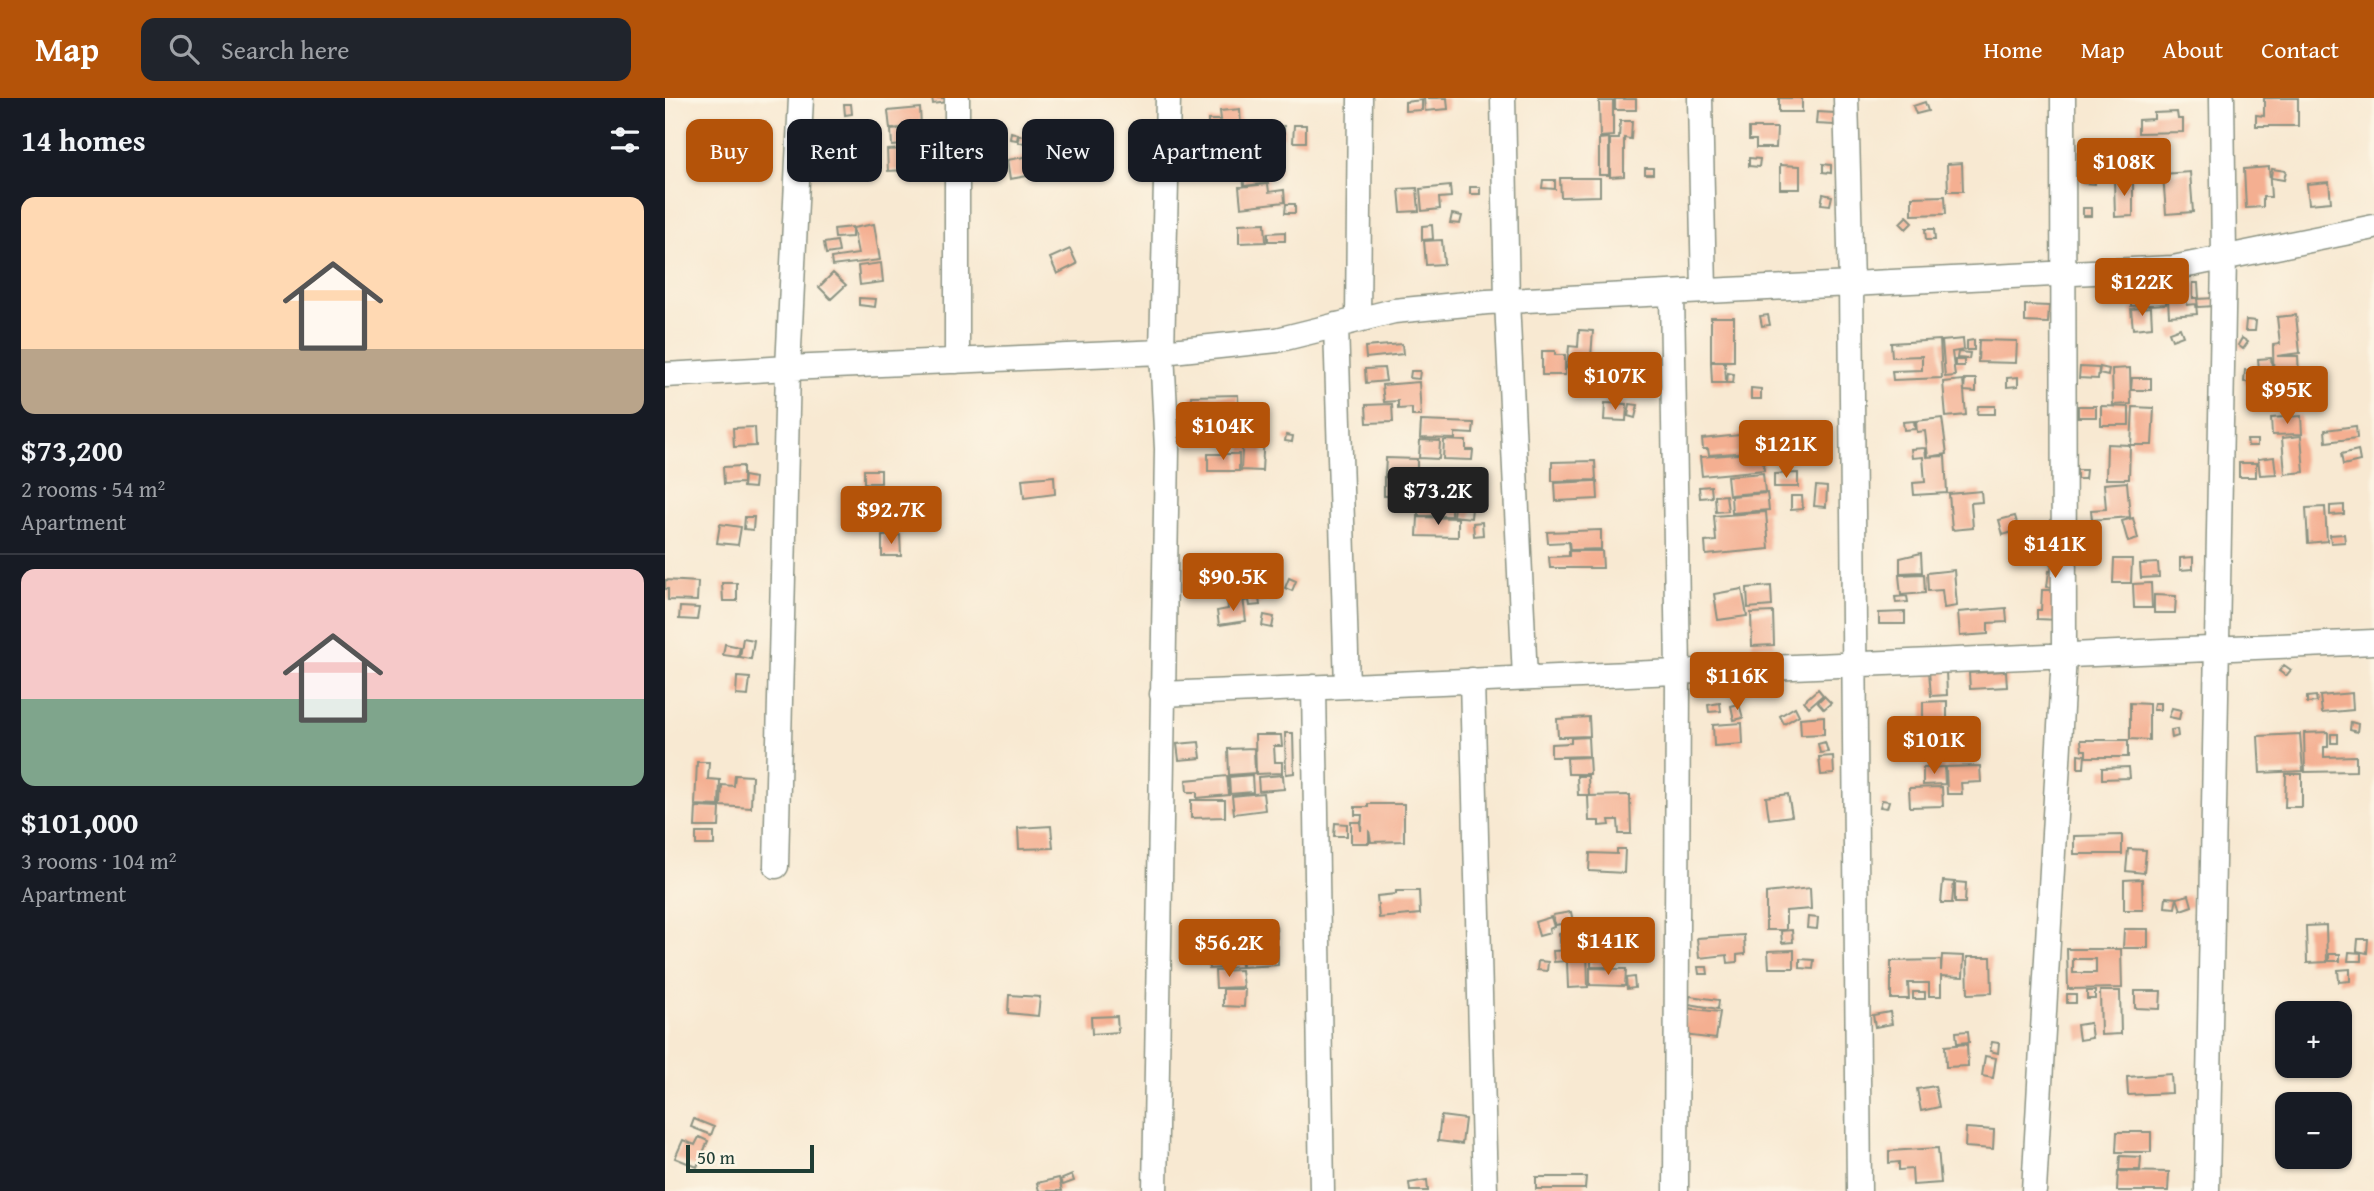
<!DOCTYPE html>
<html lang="en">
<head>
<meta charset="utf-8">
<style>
  body { margin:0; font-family:"Gentium Book Plus",serif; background:#20242c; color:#f1f3f6; height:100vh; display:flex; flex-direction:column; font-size:26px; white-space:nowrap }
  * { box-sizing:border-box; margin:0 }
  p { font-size:23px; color:#9ea1a6 }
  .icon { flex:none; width:38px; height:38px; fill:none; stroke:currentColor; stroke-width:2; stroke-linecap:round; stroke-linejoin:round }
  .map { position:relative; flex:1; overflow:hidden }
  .sheet { display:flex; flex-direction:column; background:#171b24; width:665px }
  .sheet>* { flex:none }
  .guide { position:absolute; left:21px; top:21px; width:665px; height:63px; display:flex; gap:14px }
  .tools { position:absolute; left:1610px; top:903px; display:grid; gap:14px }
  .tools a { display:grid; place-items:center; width:77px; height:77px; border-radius:14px; background:#171b24; box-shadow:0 2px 5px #0004; font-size:35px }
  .scale { position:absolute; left:21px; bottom:18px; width:128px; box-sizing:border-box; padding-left:7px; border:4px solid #1f3d34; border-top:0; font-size:19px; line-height:24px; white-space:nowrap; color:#1f3d34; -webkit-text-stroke:5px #fcf5e5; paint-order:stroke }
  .price { position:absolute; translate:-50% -60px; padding:0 16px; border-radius:7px; background:#b45309; color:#fff; font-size:23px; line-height:46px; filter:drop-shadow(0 2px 4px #0008) }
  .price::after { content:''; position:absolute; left:50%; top:42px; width:21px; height:16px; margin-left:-10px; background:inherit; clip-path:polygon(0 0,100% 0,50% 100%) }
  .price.current { background:#222; color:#fff }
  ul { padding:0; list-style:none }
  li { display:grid; align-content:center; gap:14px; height:371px; padding:0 21px }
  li+li { border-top:2px solid #363941 }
  li span { display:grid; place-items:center; height:217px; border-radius:14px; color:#555 }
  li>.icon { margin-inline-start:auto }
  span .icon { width:126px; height:126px; fill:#fffc; stroke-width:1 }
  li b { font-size:30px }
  h2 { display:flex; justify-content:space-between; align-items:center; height:84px; padding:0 21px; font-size:30px }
  .tag { padding:0 24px; border-radius:14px; background:#171b24; box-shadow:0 2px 5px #0004; font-size:24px; line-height:63px }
  .tag.current { background:#b45309; color:#fff }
  header { display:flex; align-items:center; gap:42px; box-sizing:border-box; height:98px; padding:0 35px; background:#b45309; color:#fff }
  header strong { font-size:33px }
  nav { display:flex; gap:38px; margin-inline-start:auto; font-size:24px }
  .search { width:490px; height:63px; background:#20242c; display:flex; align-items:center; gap:18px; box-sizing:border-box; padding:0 24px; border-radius:14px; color:#9ea1a6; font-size:26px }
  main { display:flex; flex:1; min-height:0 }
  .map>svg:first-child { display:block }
  .building { fill:#f4af91; fill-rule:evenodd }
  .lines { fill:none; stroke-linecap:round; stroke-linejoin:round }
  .minor-casing { stroke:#8c9383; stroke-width:27 }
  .minor { stroke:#fff; stroke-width:24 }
</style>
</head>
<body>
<header>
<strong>Map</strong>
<div class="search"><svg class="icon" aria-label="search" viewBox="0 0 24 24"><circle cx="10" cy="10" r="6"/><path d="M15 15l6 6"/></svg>Search here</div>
<nav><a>Home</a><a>Map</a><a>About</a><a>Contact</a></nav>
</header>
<main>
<section class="sheet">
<h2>14 homes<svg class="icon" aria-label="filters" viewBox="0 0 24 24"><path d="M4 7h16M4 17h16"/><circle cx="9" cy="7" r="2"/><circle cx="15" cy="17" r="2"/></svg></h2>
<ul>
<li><span style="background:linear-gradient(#ffd9b3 70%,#b9a48a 0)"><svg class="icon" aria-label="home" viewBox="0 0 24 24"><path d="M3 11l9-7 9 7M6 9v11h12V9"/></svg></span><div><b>$73,200</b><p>2 rooms · 54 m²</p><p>Apartment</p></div></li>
<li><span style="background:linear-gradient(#f6c9c9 60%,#7fa58c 0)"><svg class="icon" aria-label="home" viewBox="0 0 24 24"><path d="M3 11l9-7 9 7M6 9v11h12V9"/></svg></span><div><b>$101,000</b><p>3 rooms · 104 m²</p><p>Apartment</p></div></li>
</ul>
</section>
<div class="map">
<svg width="1709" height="1093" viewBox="0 0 1709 1093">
  <rect width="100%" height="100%" fill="#fcf5e5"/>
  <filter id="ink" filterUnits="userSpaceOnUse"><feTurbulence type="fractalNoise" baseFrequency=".0143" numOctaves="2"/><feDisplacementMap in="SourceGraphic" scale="14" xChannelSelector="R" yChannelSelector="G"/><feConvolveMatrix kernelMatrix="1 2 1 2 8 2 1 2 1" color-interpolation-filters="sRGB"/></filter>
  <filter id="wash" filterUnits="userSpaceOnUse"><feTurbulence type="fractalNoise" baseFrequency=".00686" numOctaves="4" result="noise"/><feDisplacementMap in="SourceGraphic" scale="28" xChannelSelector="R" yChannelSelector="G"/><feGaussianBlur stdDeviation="1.57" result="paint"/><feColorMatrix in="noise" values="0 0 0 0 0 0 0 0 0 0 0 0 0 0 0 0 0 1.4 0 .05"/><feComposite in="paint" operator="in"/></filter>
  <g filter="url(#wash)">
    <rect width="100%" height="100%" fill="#f8e9d2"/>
    <g id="blocks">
      <path class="building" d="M267,0h23v3l-22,3z
        M759,0h23l1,11 -23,2z
        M1114,0h23v14h-23z
        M1599,0h34v28h-42v-11l8,1z
        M950,1h21v11h-21z
        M757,2v10l-17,1v-9z
        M934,3h14v35l-13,1z
        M1260,4l3,9 -12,3 -3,-8z
        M179,6h7l1,10 -7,1z
        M255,10l1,18 -31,3 -2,-18z
        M575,11l1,20 -33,2v-11h13l-1,-9z
        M1152,14l18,1 -1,12 -18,-1z
        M1512,14l1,7h5v13l-45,1v-13l16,-1v-6z
        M955,23h12l-1,18 -7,-1v38l-14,1v-38h9z
        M629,27h12v17h-13z
        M619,28v11l-19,1v-11z
        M598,29v37l-20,1 -1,-37z
        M247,30l2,16 -22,2 -1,-16z
        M1084,30h28l-1,20h-20v-8h-7z
        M346,34l7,2 -1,6 -7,-1z
        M556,34h18l1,17 -18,1z
        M365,37l1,7 -12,1 -1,-7z
        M392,40l2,22 -22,2 -2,-22z
        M944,40v37h-10v-36z
        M240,51l1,21 -18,1 -1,-21z
        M1456,53l14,1 -2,23 -13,-1z
        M266,58h10v9l-11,-1z
        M365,58l3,19 -23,4 -3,-19z
        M1084,60l11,1 -1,8 -10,-1z
        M317,61l10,1 -1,6 -10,-2z
        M1297,65l1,28h-15l-1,-27z
        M545,66h12l-1,9 -11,-1z
        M1158,66l8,1v8l-8,-1z
        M614,67l1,8 -11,2 -1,-8z
        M1115,67l20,1v23h-20z
        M264,68l12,1 -1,10 -12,-1z
        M602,69l1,16 -24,3 -1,-17z
        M1604,69l2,30h-8v10l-17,1 -2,-39z
        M980,70h8v6h-8z
        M1607,71l14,2 -2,9 -13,-2z
        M1525,74l3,40 -27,2 -3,-40z
        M1419,78l11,1v7l-12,-1z
        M895,80h40v18l-39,1z
        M1449,81h19v37l-18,1z
        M878,82h12v9l-13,-1z
        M1664,84l2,20 -22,2 -2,-20z
        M603,86l1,8 15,-2 1,12 -44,5 -2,-20z
        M785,88l1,11 -12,1 1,11 -18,2 -2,-22z
        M805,89h10v7h-10z
        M752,90l2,23 -18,1 -2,-23z
        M1158,96l9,2 -2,9 -9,-1z
        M1280,98l1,18 -34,1v-18z
        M621,106h9v9h-10z
        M1418,110h8v8h-8z
        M787,116l10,2 -2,8 -10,-1z
        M1242,118l6,6 -7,7 -6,-6z
        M600,125l1,19 -27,1v-19z
        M209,126l6,36 -48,6 -1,-8 27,-4 -5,-26z
        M767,127l1,14 -11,1v-14z
        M187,129v10l-17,1 -1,-9z
        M1260,131h9l1,11h-9z
        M620,134v9h-17v-8z
        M777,142l2,24 -18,1 -2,-24z
        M172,143l2,11 -13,2 -2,-11z
        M405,151l7,15 -20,10 -7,-16z
        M216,165l2,19 -23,3 -2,-19z
        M168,175l13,12 -15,14 -12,-12z
        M1465,180h10v9l26,-1v18l-35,2z
        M1520,184l2,23 9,-1 1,10 -28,2 -2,-33z
        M1528,185h5l1,15h-6z
        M194,200l17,1 -1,8 -16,-2z
        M1550,200v8l-17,1 -1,-8z
        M1360,207l24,1 -1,17 -23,-1z
        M1486,209l1,20 -19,2 -2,-20z
        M1103,217l2,10 -8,1 -2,-10z
        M1631,217l4,38 -23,3h21l2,40 -26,1 -1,-52 7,-1 -3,-27z
        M1046,219h23v44h-23z
        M1581,222l10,1 -1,10h-10z
        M1515,230l3,8 -11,4 -3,-8z
        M914,232l14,1 -3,39 -23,-2 2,-22 9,1z
        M1577,240l6,4 -5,7 -5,-4z
        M1298,241l1,11 -12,2 3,24 -10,1 -3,-36z
        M1275,242l2,38 -49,2 -1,-9 30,-1v-14l-30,1 -1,-14z
        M1309,242v10h-7v-9z
        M1314,242l38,1 -1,22 -38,-1z
        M737,246l1,10 -37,4 -1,-11z
        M877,253h13v4h10v20h-23z
        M1293,254l12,1 -1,6 -12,-1z
        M1606,260l1,9 -13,2 -1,-10z
        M1290,262h9v6h-9z
        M1046,264h14l1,21h-14z
        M1415,269l19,1 -1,11 -19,-1z
        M1435,269l9,2 -1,7 -9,-2z
        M719,270l2,13 -20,2 -1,-14z
        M1465,270l1,36 -18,1 -1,-36z
        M1580,272l8,1 -1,12 -8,-1z
        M746,273h9l-1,8 -9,-1z
        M1063,275l6,1 -1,9h-6z
        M1353,279v9l-11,1v-9z
        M1467,280h19v12h-20z
        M1300,281h11v13l-12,-1z
        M1298,282l3,35 -20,2 -3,-35z
        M754,284l2,34h-9v-8l-14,1v-8l-14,1 -2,-17z
        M1086,290l10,1v10h-10z
        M573,297l1,38 -47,1 -1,-38z
        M940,305l22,1 -1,17 -22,-1z
        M727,306l1,18 -26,1 -1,-18z
        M965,306l8,1 -3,13 -7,-2z
        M1313,308h17v8h-18z
        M1413,308h18v11h-18z
        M1436,308l28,1v18h-28z
        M1468,309l21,1 -2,37h-21z
        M1636,318l1,18 -30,1 -1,-17z
        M1277,320l5,36 -19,3 -3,-26 -8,1 -1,-11z
        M756,323l53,2 -1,11 -18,-1v6l-35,-1z
        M1249,323l1,8 -11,1 -1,-8z
        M1691,328l1,12 -31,4 -1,-12z
        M90,329l1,19 -22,1 -1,-19z
        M578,334l21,1 -2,38 -21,-1z
        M1094,335l1,18 -51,4 -1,-6h-5l-1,-10z
        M621,337l7,1 -1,6 -7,-1z
        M1636,338l3,36 -19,2 -3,-36z
        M755,342l20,1 -1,18 -20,-1z
        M779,342l22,1v9h7l-1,10 -29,-1z
        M1582,342h10v6h-9z
        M1442,346l23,1 -1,34h-23z
        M1260,350l1,9 19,-1 2,37 -33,2 -1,-12 12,-1 -2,-25 -11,1 -1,-9z
        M1693,352l2,11 -17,4 -2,-11z
        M1097,354l2,18 -62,6 -2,-19z
        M543,356h31v17h-31z
        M1609,359l2,17 -16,1 -2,-16z
        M721,360l31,1v18l-32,-1z
        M930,363l1,19 -44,1v-19z
        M1574,365h17v14h-17z
        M78,368v17l-19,1 -1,-17z
        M199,372h17v13h-17z
        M1412,372h9l-1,9h-8z
        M1098,375l2,19 -36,3 -2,-19z
        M1133,375v14h-24v-13z
        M79,378l11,2 -1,10 -11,-1z
        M389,378l1,18 -31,4 -2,-19z
        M719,379l32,1v18h-32z
        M929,383h3l1,18 -42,2 -1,-18z
        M1462,384l3,35 -38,3 -1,-10 15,-1 -2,-25z
        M1046,388l1,11 -12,1 -1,-11z
        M1151,388l11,1 -1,20 -12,-1z
        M1316,393l1,11 -11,1 2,25 -21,2 -3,-36z
        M1102,395l2,17 -37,3 -1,-17z
        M1061,397l2,16 -12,1 -1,-16z
        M1126,398h11l1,13 -12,1z
        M786,400v18h-33v-17z
        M1679,407v9l-14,1v-9z
        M789,408l18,2 -1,10 -18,-2z
        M1660,409l2,34 -19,2 -2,-35z
        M1101,414l3,37 -63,6 -1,-13 11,-1 -2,-25z
        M199,416l16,1v11h-17z
        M1350,418l4,14 -16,5 -4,-15z
        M80,419h9l-1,13 -9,-1z
        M753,419l40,1v19l-41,-1z
        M1468,420l5,21 -10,3 -6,-21z
        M817,424l1,13 -9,1 -1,-13z
        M55,426l21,3 -3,18 -21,-2z
        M936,432v19l-31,1 -1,-8 -21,1 -1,-11z
        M1679,436l1,8 -14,1 -1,-8z
        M235,437l1,21h-19v-20z
        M904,453h33l1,17h-53l-1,-11 20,-1z
        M1256,455l1,19 -22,1v-15z
        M1528,459v12l-13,1v-12z
        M1449,461h18l-1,24h-18z
        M549,462h19v22h-20z
        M1493,465l1,14 -18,1 -1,-14z
        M1289,472l3,36 -13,2 -2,-18 -14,1 -1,-18z
        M1384,473l14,1 -2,17 -14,-2z
        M1259,476l1,19 -24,2 -2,-20z
        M624,480l7,3 -4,10 -7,-3z
        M0,482l33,2 -1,19 -29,-1v-11h-3z
        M615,482l1,17 -22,2 1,6 -10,1 -1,-6 -4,1 -2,-18z
        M57,485h15v18h-14z
        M1486,485l1,25h-18l-1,-24z
        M577,486l1,11 -16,1v-11z
        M1106,488l1,20 -24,2 -1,-20z
        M1077,491l5,27 -29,4 -4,-26z
        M1377,492h18l-1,30 -22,-1v-9h4z
        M1489,497l22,1 -1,17h-21z
        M1242,498l1,6 -12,1 -1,-6z
        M578,500l3,23 -27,4 -2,-14 11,-2 -1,-9z
        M15,509l19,1 -2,12 -18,-1z
        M1341,510l1,14 -19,1v11l-28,2 -2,-24z
        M1108,514l1,33 -22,1 -1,-33z
        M1240,514v12h-26v-11z
        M599,517l10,2 -2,11 -10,-2z
        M78,540l11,2 -3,19 -11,-2z
        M60,546l15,3 -2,10 -15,-2z
        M1619,567l7,5 -5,6 -7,-5z
        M1281,572l1,25 -16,1 -2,-25z
        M1341,573l1,16 -37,2 -1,-16z
        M72,579l13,1 -2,18 -12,-1z
        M1153,591l5,6 -14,12 -5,-6z
        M1687,595l1,17 -31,3 -2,-17z
        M1159,598l7,7 -7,6 -6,-7z
        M1651,598l1,6 -10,1v-6z
        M1282,603v26l-24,1v-26z
        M1055,605l1,8 -12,1 -1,-7z
        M1465,605l19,1v36l-19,-1z
        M1489,605h6v7h-7z
        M1074,606l4,14 -9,2 -3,-14z
        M1130,609l4,8 -15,9 -4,-8z
        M1507,610l9,2 -2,9 -10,-2z
        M1159,618v18l-23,1 -1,-17z
        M924,619l1,19 -32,1 -1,-18z
        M1686,624l7,2 -1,8 -7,-2z
        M1077,625l1,21 -29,2 -1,-21z
        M1512,631l1,7 -6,2 -1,-8z
        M1282,632v22l-16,1 -1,-22z
        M1663,634v15h-4v10l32,-1v15l-51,1 -1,-39z
        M620,635h8l1,40 -8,1z
        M1635,636l3,37 -43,2 -2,-37z
        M1666,636h7v9h-7z
        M590,637h26l1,11h-8l1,16h7v11l-26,1z
        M923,639l1,19 -38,1v-13l20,-1v-5z
        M1416,642h47v17h-42v-7h-4z
        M534,644l2,16 -22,2 -2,-16z
        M1160,644l3,10 -8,1 -2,-9z
        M589,650l1,25 -26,2 -1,-26z
        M1413,656l7,1 -1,13h-6z
        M1168,658l1,18 -13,1 -2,-18z
        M924,659l1,17h-22l-1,-16z
        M32,664h12l-1,17 12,1 -1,26 -24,-1z
        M1315,668l1,16 -20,1 1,11h-15l-1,-27z
        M1279,669l1,17 -22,1v-17z
        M1464,669l1,11 -28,1v-11z
        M1621,676h16v33h-17z
        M70,677l17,1 -1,32 -30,-2 1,-21 12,1z
        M587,677l1,17 -23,2 -1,-17z
        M618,677l1,14 -25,2 -1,-14z
        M562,678l2,19 -32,3v-6h-10l-1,-12z
        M912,678h11l1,19h-11z
        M1277,689l1,19 -33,1 -1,-19z
        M598,695l2,17 -31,4 -2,-18z
        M1123,696l4,22 -23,3 -3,-22z
        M965,697l1,39h-12l-1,-14h-9l1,5 -11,1v-5h-10l-1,-25z
        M526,702h34v17l-34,1z
        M1217,702l7,1 -2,7 -7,-1z
        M703,706h36v37l-33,1 -2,-12v13h-18v-21h9l1,9 1,-16h-7v-8h13z
        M31,709l24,1 -1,19h-24z
        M670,725l12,1v12h-13z
        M386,728l2,22 -34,1 -1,-21z
        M31,735h18v12h-18z
        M1457,737v19h-48v-18z
        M952,751h8l-1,24 -35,-2 1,-18 27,1z
        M1463,751l18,1 -2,23 -18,-2z
        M1477,781l1,31h-19v-30z
        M1278,783l11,1 -2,21h-11z
        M1290,784l11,1 -1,20h-10z
        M1145,790l1,21 -25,2v19h-20v-37z
        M731,793h23l1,23 -41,4 -2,-22 19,-2z
        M1524,797l3,11 -11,4 -4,-12z
        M1501,799l11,1 -2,10 -10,-1z
        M906,814l2,10 -18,3 -2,-10z
        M886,819l3,10 -5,2 1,4 -11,3 -4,-14z
        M1143,819l10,1 -1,11 -10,-1z
        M1661,827l1,37 -20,1 -1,-37z
        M611,828l1,12 -11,2v5l-25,3 -2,-18z
        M915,831l3,15 -22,4 -2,-15z
        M1459,831h24v19h-25z
        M574,832l2,37 -32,2 -2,-19 15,-1 -1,-18z
        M1127,832l1,12 -11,1 -1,-12z
        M1079,837l1,19 -8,1v7l-9,1 -1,-8 -28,3 -2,-20z
        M1693,841h10l-1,14 -10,-2z
        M613,848v19l-36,2 -1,-19z
        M922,851l1,38 -20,1 -1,-27 -13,1 -1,-11z
        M1402,851h54l1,39 -54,1zM1408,861h23v14h-23z
        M926,852h22l-1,17h-21z
        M949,852h16v8h-16z
        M1129,852v18h-25l-1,-17z
        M1684,854l12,1v8h-13z
        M1664,856h11v7h-11z
        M1277,857l22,1 -1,21 -22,-1v20h-12v-13h-21l1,16h-18v-38l50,-1v11z
        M1302,859h24l1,36 -24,1z
        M1135,861l14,1 -1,9 -13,-1z
        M873,863l10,1 -1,9 -10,-1z
        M1033,869h9l1,7h-9z
        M925,870l36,1 -1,17 -35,-1z
        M1685,871v12l-11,1 -1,-12z
        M576,872l2,17 -27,1 -1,-17z
        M969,879l1,11 -8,1 -1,-11z
        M558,891h22l-1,18 -21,-1z
        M1422,893h8v8h-8z
        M1435,893h20l1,43 -20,1z
        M1470,893h26l-1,18 -25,-1z
        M1248,894h12v7h-12z
        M1402,896h9v9h-9z
        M344,897l31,2 -2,19 -30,-3z
        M1025,898l29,4 -1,9 -29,-5z
        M1021,910l34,4 -4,27 -33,-4z
        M1225,914l2,12 -17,3 -2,-12z
        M452,918l1,16 -26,2 -1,-17z
        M1425,925l2,15 -13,2 -2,-15z
        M1303,933l1,11 -12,1 -1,-11z
        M1327,944l7,1 -1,10 -8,-2z
        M1302,946l1,22 -22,1 -1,-21z
        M1320,958l11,2 -3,20 -11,-2z
        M1506,976l1,19 -44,2 -1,-18z
        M1270,988l4,21 -18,4 -4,-22z
        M776,1018l24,3 -3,25 -24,-3z
        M29,1021l20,8 -3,8 -20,-8z
        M1301,1030l28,2 -1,19 -28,-2z
        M1452,1034h34v20h-35z
        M34,1039l9,4 -11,26 -22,-9 8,-18 12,5z
        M1273,1050l3,35 -28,2 -1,-16 -13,1v-8l-10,1v-12z
        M1455,1058l21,1 -1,13h-21z
        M1453,1073l51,1 -1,19h-51z
        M407,1077l2,6 -11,4 -3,-5z
        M871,1079h50l-1,12h-49z
        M394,1080l3,13h-23l-2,-8z
        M762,1082l1,11h-18l-1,-8z"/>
    </g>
  </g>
  <g filter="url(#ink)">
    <use href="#blocks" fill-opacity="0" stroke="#8c9383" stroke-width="2"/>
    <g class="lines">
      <defs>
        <path id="minor" d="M838,0l4,203 18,377
          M1035,0l4,193
          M1181,0l5,186 8,907
          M1007,195l6,379 -2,519
          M693,222l2,-222
          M671,227l11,361
          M292,263v-263
          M0,277l123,-7 374,-16 115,-12 117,-29 93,-9 686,-34 201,-41
          M807,582l13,511
          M649,589l8,504
          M497,596l1212,-52
          M111,768l12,-498 13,-270
          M490,1093l12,-742 -5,-97 6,-254
          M1369,1093l30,-536 -1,-557
          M1542,1093l17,-934 -2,-159"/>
      </defs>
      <use href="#minor" class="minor-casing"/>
      <use href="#minor" class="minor"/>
    </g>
  </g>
</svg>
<div class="tools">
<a>+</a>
<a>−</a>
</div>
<div class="scale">50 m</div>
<b class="price" style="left:1459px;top:100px">$108K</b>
<b class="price" style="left:1477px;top:220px">$122K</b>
<b class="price" style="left:950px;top:314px">$107K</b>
<b class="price" style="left:1622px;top:328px">$95K</b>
<b class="price" style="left:558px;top:364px">$104K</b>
<b class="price" style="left:1121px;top:382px">$121K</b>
<b class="price current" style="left:773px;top:429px">$73.2K</b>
<b class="price" style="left:226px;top:448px">$92.7K</b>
<b class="price" style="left:1390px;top:482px">$141K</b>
<b class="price" style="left:568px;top:515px">$90.5K</b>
<b class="price" style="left:1072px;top:614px">$116K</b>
<b class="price" style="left:1269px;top:678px">$101K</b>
<b class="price" style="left:943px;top:879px">$141K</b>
<b class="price" style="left:564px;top:881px">$56.2K</b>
<div class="guide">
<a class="tag current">Buy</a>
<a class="tag">Rent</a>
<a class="tag">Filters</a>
<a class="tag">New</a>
<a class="tag">Apartment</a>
</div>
</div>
</main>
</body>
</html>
